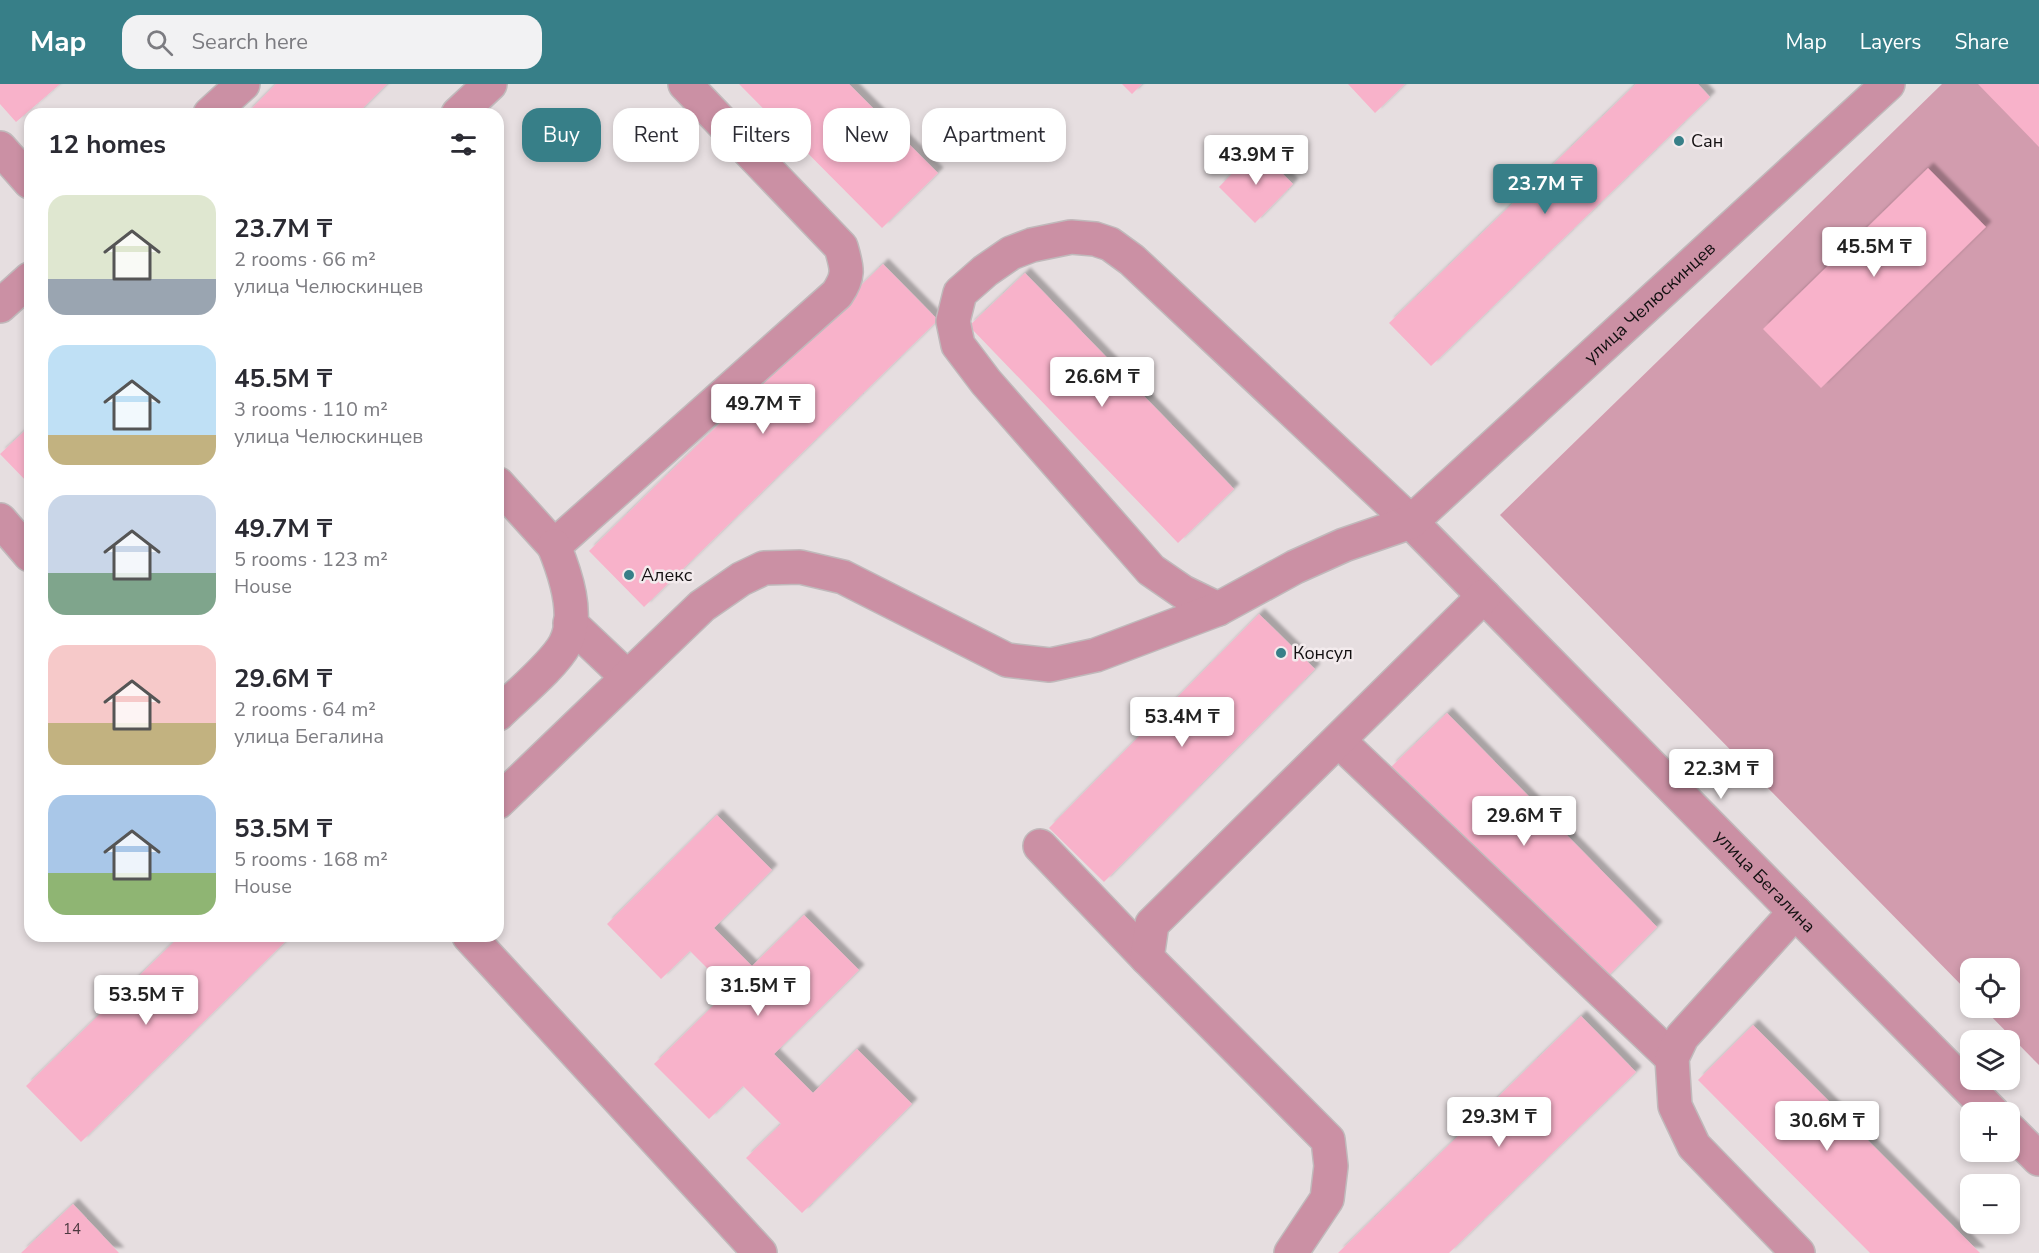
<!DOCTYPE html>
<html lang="en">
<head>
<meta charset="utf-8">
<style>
  body { margin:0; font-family:"Nunito Sans",sans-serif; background:#f2f2f3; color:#2b2b33; height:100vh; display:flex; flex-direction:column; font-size:22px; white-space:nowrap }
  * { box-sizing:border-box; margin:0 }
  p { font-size:20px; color:#7c7c81 }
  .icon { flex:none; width:33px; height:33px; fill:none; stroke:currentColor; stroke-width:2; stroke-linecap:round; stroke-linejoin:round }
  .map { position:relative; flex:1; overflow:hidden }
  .side { position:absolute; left:24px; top:24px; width:480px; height:834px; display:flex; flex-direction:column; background:#fff; border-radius:18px; box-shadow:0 3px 9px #0003 }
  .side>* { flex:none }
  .top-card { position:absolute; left:522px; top:24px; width:570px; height:54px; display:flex; gap:12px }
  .controls { position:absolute; left:1960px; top:874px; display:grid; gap:12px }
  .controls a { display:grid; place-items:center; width:60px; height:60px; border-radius:12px; background:#fff; box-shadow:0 3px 9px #0003; font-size:30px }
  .price { position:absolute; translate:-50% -51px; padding:0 14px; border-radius:6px; background:#fff; color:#222; font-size:20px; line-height:39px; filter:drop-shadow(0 2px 3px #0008) }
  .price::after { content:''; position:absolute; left:50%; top:36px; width:18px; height:14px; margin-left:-9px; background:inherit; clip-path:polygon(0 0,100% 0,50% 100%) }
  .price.on { background:#377f88; color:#fff }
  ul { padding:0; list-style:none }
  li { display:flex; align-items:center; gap:18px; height:150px; padding:0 24px }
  li span { display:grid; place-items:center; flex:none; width:168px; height:120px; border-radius:18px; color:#555 }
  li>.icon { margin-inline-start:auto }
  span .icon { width:72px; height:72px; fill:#fffc; stroke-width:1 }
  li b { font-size:26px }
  h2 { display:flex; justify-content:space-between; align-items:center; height:72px; padding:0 24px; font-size:26px }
  .pill { padding:0 21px; border-radius:18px; background:#fff; box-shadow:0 3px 9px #0003; font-size:21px; line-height:54px }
  .pill.on { background:#377f88; color:#fff }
  header { display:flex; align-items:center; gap:36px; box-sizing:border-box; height:84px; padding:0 30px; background:#377f88; color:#fff }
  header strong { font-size:28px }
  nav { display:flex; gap:33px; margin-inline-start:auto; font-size:21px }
  .search { width:420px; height:54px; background:#f2f2f3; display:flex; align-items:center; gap:15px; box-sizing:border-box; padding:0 21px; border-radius:18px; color:#7c7c81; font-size:22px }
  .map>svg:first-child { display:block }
  .green { fill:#d29cae }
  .building { fill:#f8b2ca; filter:url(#shadow) }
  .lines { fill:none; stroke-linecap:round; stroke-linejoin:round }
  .minor-casing { stroke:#c0b9bb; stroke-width:36 }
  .minor { stroke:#cb90a4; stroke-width:33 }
  .poi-dot { fill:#377f88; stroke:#f3ebed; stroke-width:2 }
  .labels { text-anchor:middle; stroke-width:5; stroke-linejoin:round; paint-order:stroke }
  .number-label { font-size:15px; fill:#4c383f }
  .poi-label { font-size:18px; fill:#131011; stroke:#f3ebed; text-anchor:start }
  .street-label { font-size:18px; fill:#131011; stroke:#f3ebed }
</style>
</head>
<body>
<header>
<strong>Map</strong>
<div class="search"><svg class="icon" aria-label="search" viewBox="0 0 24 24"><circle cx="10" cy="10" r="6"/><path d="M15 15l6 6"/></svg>Search here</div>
<nav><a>Map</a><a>Layers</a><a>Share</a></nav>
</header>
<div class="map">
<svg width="2039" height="1169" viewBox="0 0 2039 1169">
  <defs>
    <filter id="shadow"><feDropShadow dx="5.5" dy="-5.5" stdDeviation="1.5" flood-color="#0004"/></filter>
  </defs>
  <rect width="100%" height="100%" fill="#e6dee0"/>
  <path class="green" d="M1942,0h97v981l-56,-57h27v-39h-39v26l-471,-480z"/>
  <path class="building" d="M0,0h60l-44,38 -16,-18z
    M276,0h111l-30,30h-111z
    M739,0h110l89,89 -56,55z
    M1122,0h20l-10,10z
    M1348,0h57l-30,29z
    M1636,0h62l12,13 -279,269 -42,-43z
    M1978,0h61v63z
    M1257,64l36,36 -38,39 -36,-36z
    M1928,84l58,59 -165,161 -58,-59z
    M883,180l55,56 -294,287 -55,-56z
    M1025,189l209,216 -56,54 -209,-217z
    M30,342v59l-30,-31z
    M1259,530l56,55 -211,213 -55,-54z
    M1447,629l210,214 -55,55 -211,-215z
    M717,731l55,55 -58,58 38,38 52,-51 55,55 -85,84 39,39 44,-44 55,55 -110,109 -56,-55 35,-34 -38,-38 -34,33 -55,-55 75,-74 -39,-39 -29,28 -54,-55z
    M180,852h111l-210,206 -55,-56z
    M1581,932l55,56 -187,181h-111z
    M1753,941l227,228h-110l-172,-173z
    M73,1120l46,49h-98z"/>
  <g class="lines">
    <defs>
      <g id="minor">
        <path d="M210,30l33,-30"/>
        <path d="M458,30l32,-30"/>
        <path d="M0,64l30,34"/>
        <path d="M0,222l30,-27"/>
        <path d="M498,400l56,62 283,-252c13,-19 10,-26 4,-47l-156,-163"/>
        <path d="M0,436l30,35"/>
        <path id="s1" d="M1218,525l-35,-17 -32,-22 -165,-188 -28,-37 -5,-24 7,-28 25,-22 26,-18 21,-8 39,-8 24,2 15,5 22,16 279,262 582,591"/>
        <path d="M570,539l57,54"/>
        <path d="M498,630c18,-18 56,-49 67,-70 15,-29 0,-71 -11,-98"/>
        <path d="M1339,657l333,317"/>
        <path id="s2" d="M498,718l204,-196 39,-27 23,-11 36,-1 43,10 164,83 43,5 46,-10 122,-46 77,-42 49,-22 67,-23 477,-438"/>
        <path d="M1040,762l107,112"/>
        <path d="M1795,828l-113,125 -10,21 3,48 19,40 104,107"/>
        <path d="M469,852l291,317"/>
        <path d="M2010,1046l29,29"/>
        <path d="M1291,1169l36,-54 4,-33 -3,-26 -181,-182 5,-34 332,-328"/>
      </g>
    </defs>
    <use href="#minor" class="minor-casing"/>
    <use href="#minor" class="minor"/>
  </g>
  <g class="poi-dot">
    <circle cx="1679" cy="57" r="6"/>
    <circle cx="629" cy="491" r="6"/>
    <circle cx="1281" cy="569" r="6"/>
  </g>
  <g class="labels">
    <g class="number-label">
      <text x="72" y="1150">14</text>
    </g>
    <g class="poi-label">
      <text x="1691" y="63">Сан</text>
      <text x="641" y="497">Алекс</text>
      <text x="1293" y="575">Консул</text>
    </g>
    <g class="street-label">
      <text dy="6" stroke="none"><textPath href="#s2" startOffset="1377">улица Челюскинцев</textPath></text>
      <text dy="6" stroke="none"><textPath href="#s1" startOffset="1509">улица Бегалина</textPath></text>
    </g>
  </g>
</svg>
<div class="controls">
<a><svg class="icon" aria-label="locate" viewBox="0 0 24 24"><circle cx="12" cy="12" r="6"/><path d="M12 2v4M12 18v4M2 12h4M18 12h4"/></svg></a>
<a><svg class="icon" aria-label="layers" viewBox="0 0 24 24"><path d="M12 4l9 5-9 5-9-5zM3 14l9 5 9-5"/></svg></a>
<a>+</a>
<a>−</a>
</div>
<b class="price" style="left:1256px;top:102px">43.9M ₸</b>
<b class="price on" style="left:1545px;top:131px">23.7M ₸</b>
<b class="price" style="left:1874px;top:194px">45.5M ₸</b>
<b class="price" style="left:1102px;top:324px">26.6M ₸</b>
<b class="price" style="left:763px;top:351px">49.7M ₸</b>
<b class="price" style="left:1182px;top:664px">53.4M ₸</b>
<b class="price" style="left:1721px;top:716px">22.3M ₸</b>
<b class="price" style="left:1524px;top:763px">29.6M ₸</b>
<b class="price" style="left:758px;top:933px">31.5M ₸</b>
<b class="price" style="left:146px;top:942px">53.5M ₸</b>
<b class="price" style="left:1499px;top:1064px">29.3M ₸</b>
<b class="price" style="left:1827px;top:1068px">30.6M ₸</b>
<div class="top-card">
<a class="pill on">Buy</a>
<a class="pill">Rent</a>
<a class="pill">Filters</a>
<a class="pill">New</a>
<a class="pill">Apartment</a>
</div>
<section class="side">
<h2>12 homes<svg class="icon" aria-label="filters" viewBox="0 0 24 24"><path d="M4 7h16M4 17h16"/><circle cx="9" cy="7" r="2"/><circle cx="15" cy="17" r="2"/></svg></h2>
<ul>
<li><span style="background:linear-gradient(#dfe7d0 70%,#9aa5b1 0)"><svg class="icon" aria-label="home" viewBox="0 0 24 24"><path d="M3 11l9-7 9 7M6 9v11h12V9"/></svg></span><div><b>23.7M ₸</b><p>2 rooms · 66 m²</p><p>улица Челюскинцев</p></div></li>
<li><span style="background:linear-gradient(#bfe0f5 75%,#c2b280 0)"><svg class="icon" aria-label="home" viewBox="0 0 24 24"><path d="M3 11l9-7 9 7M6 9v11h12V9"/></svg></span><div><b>45.5M ₸</b><p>3 rooms · 110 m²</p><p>улица Челюскинцев</p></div></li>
<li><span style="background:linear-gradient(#c9d6e8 65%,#7fa58c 0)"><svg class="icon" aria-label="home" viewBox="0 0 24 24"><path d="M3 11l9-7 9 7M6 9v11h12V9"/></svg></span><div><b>49.7M ₸</b><p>5 rooms · 123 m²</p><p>House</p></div></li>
<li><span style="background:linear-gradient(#f6c9c9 65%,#c2b280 0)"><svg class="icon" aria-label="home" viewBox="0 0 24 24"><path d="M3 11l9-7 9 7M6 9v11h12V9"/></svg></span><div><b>29.6M ₸</b><p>2 rooms · 64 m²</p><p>улица Бегалина</p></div></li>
<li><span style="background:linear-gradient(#a9c7e8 65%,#8fb573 0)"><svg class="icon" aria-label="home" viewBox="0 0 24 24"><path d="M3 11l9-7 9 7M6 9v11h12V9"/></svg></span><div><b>53.5M ₸</b><p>5 rooms · 168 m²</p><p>House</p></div></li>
</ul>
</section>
</div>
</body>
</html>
